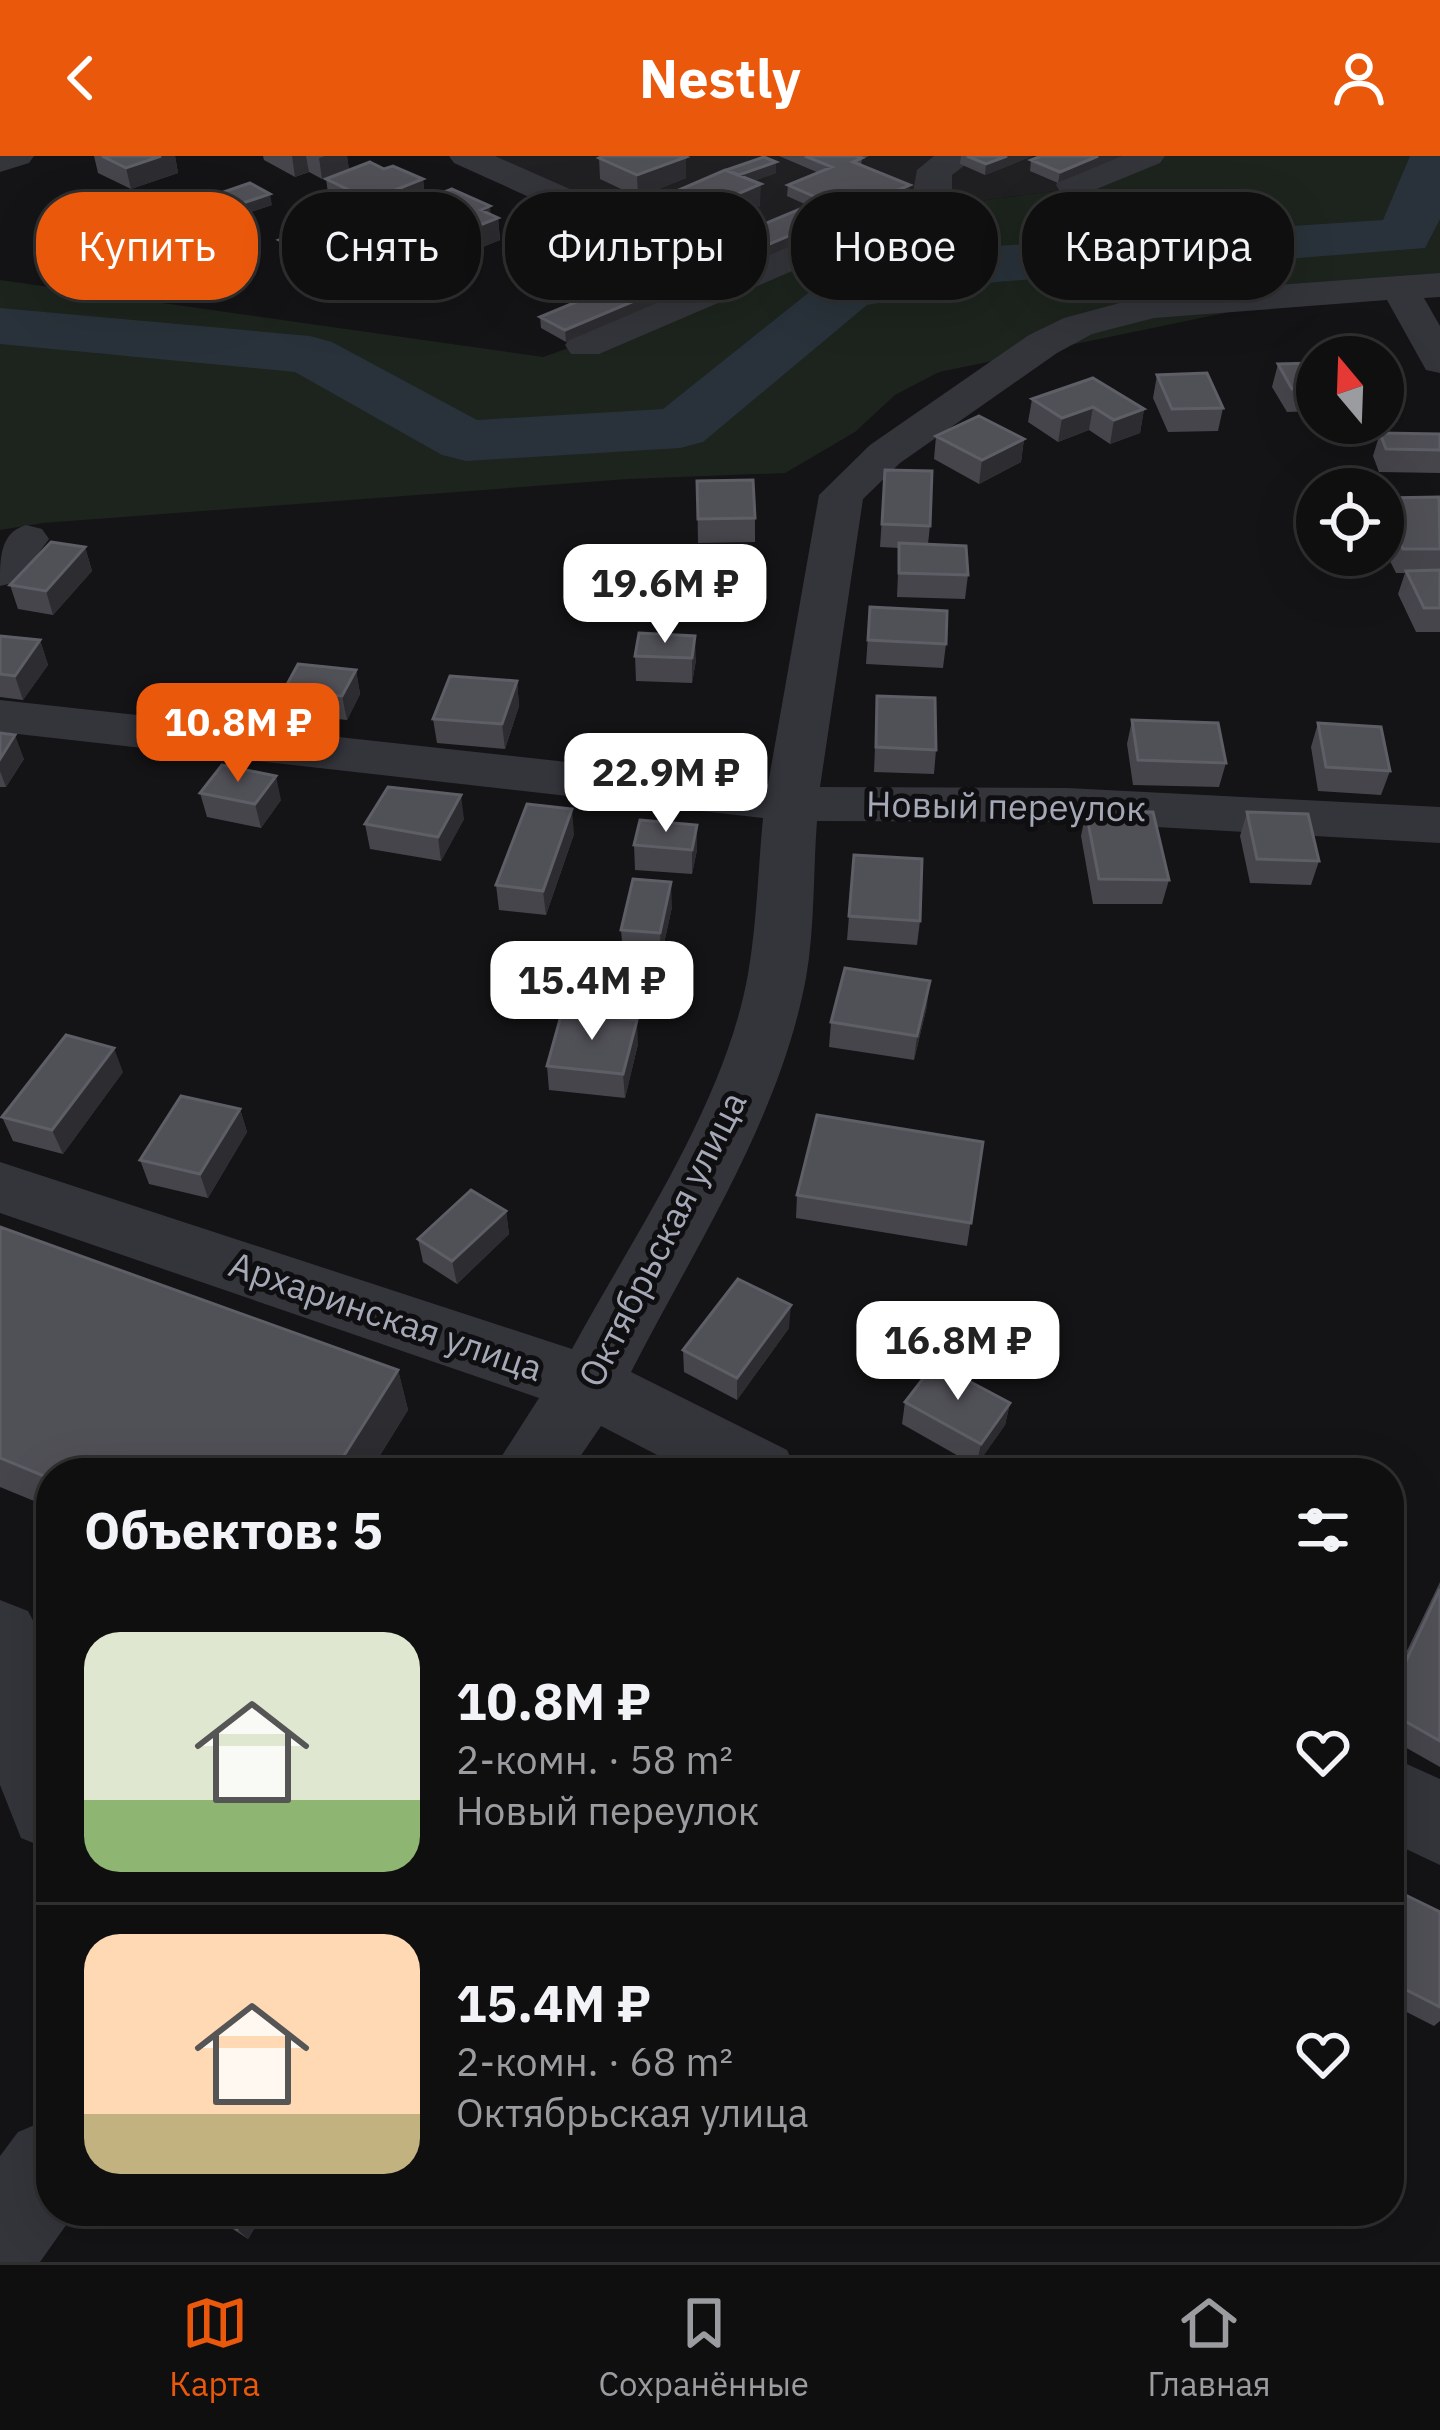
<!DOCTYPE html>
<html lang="ru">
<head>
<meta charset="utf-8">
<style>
  body { margin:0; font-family:"IBM Plex Sans",sans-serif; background:#181819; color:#f1f3f6; height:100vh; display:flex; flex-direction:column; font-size:45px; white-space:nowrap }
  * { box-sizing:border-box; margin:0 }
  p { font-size:39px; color:#9b9c9f }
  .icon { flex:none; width:66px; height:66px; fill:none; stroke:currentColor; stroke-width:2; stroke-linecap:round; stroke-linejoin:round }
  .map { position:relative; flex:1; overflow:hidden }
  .details { position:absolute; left:36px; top:1302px; width:1368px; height:768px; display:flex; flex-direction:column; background:#0f0f10; border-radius:48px; box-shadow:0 12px 48px #0002,0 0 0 3px #2f2f30 }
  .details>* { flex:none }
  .banner { position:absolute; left:36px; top:36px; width:1368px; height:108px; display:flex; gap:24px }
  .needle { width:78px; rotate:341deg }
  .fabs { position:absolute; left:1296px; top:180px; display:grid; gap:24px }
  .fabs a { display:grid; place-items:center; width:108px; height:108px; border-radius:50%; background:#0f0f10; box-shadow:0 12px 48px #0002,0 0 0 3px #2f2f30; font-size:60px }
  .price { position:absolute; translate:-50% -102px; padding:0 27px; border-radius:24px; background:#fff; color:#222; font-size:39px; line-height:78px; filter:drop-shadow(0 3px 6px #0008) }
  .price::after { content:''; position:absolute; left:50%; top:72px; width:36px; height:27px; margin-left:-18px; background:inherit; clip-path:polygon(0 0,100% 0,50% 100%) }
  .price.selected { background:#ea580c; color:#fff }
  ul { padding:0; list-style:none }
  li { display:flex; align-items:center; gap:36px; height:300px; padding:0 48px }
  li+li { border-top:3px solid #2f2f30 }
  li span { display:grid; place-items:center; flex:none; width:336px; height:240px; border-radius:36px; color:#555 }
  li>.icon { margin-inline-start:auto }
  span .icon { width:144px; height:144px; fill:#fffc; stroke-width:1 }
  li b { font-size:51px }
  h2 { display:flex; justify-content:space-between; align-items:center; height:144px; padding:0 48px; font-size:51px }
  .chip { padding:0 42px; border-radius:48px; background:#0f0f10; box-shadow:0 12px 48px #0002,0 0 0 3px #2f2f30; font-size:42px; line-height:108px }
  .chip.selected { background:#ea580c; color:#fff }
  header { display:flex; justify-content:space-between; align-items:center; height:156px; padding:0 48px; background:#ea580c; color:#fff; font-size:54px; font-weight:800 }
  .tab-bar { display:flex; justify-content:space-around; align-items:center; height:168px; border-top:3px solid #2f2f30; background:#0f0f10; font-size:33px; color:#9b9c9f }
  .tab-bar a { display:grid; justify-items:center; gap:6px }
  .tab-bar .selected { color:#ea580c }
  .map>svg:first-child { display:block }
  .built { fill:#202023 }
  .green { fill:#1c241d }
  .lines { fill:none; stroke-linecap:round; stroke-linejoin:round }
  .river { fill:#29323a; fill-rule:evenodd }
  .minor { fill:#34353b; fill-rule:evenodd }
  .wall { fill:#45454b }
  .shaded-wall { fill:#2d2d31 }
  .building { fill:#505057; stroke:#5d5e66; stroke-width:3 }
  .labels { text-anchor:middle; stroke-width:10; stroke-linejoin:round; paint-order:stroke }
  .street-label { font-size:36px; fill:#a5a9b7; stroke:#0f0f11 }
</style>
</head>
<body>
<header><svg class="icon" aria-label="back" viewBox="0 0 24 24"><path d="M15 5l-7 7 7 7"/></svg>Nestly<svg class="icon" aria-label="person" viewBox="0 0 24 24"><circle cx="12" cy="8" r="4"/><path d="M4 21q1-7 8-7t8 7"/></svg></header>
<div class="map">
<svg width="1440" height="2106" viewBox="0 0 1440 2106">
  <rect width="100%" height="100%" fill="#141416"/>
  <path class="built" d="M483,0h674l-94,34 -77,10 -91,32 -69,-30 -130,49z"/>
  <path class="green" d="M1157,0h283v119l-108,16 -393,81 -44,23 -40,37 -70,41 -157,6 -585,44 -43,7v-250l543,77 443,-157 77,-10z"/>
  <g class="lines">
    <path class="river" d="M1410,0h30v63l-15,29 -429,34 -129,23 -164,137 -23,6 -214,13 -24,-6 -147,-83 -295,-28v-36l310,28 22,6 145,78 186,-11 164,-131 169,-32 387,-26z"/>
    <path class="minor" d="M0,0h34l-5,7 -29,9z
      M449,0h46l206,91 6,8 -6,8h-26l-221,-100z
      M934,0h43l-25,19v17l-13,16 -340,146h-28l-6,-9 6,-9 342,-144 4,-22z
      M1117,0h48l-5,7 -73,30h-26l-5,-8 5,-8z
      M1440,117v24l-16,1 16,28v47l-14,-3 -39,-70 -233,18 -62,16 -35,19 -157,110 -37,36 -43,288 247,1 373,19v36l-373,-21 -250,-1c-4,51 -2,106 -11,157 -26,140 -111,269 -175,394l156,78 11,23h-106l-91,-47 -32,47h-78l48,-75 -539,-185v-51l572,187c62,-114 153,-245 176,-375 9,-51 10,-105 15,-156l-763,-86v-32l768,84 51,-289 51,-50 159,-110 35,-17 89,-24z
      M26,369l16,4 7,10 -32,43 -17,4c0,-29 0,-53 26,-61z
      M0,1444l28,11 19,36 4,21v182l-30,-12 -21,-53z
      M1389,1600l51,23v86l-51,-24z
      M51,1962v93h25l-36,51h-40v-106l18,-24z"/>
  </g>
  <path class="wall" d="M94,0h81l3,17 -47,16 -33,-16z
    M263,0h84l2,14 -27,9 -13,-7 -14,5 -31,-17z
    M779,0h90l-7,3 -1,6 48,31 -343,146 -25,-14 -1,-11 269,-111 -22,-10 1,-11 31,-12z
    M961,0h71l-47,19 -25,-11z
    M1041,0h82l-65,27 -28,-12 1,-11z
    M599,2l87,20 -48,19 -38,-18z
    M776,6v11l-23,8 7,25 -52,23 -35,-15 -1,-21z
    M384,13l39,10 2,21 73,18 2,22 -27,11 -56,-25 -2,-21 -42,16 -44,-21 -3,-21z
    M206,42l66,7 -45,15 -19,-11z
    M279,84l51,11 -28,11 -21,-11z
    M1317,207v48l-30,1 -15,-25 6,-23z
    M1157,219l66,33 -5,23 -50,1 -15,-34z
    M1032,243l112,10 -4,24 -30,11 -21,-14 -31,12 -30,-20z
    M1380,277l60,1v39l-61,-1 -6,-16z
    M936,280l88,3 -3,23 -42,22 -45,-25z
    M885,314l45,56 -2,18 40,31 -3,24 -68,-2 2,-49 -19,-1z
    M697,326l58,36v24l-57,1z
    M1383,342l57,1v133h-24l-18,-38 7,-21h-9l-13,-26z
    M85,391l7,24 -39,44 -35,-6 -8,-24z
    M724,402v24l-4,30 -45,-2 -1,-24z
    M870,451l76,37 -3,24 -77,-4z
    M639,477l57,27 -4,23 -56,-2 -1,-25z
    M0,480l40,4 8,25 -25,35 -23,-3z
    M356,514l4,24 -13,26 -58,-6 -5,-24z
    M517,525l2,25 -14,43 -68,-6 -4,-24z
    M877,540l59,54 -2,24 -60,-2z
    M1132,564l94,43 -7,24 -86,-2 -6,-41z
    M1318,567l72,48 -9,24 -63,-4 -7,-44z
    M0,577l24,26 -18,28h-6z
    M200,637l81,7 -20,28 -54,-11z
    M1086,656l83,68 -7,24h-69l-12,-68z
    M1247,656l72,49 -8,24 -61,-2 -10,-47z
    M464,663l-23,42 -71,-12 -5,-25z
    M697,669v25l-5,24 -57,-4 -1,-25z
    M574,678l-28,81 -47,-5 -3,-25z
    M854,699l66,66 -3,24 -70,-5z
    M672,751l-11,50 -38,-3 -2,-24z
    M927,850l-13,54 -85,-13 2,-25z
    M638,888l-13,54 -76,-8 -2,-24z
    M123,916l-60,82 -50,-13 -11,-24z
    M240,953l7,23 -39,66 -59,-14 -9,-24z
    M983,986l-16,104 -171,-28 1,-23z
    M506,1055l3,23 -52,50 -34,-22 -5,-23z
    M0,1071l398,143 10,40 -39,63h-318v35l-51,-21z
    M789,1172l-52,72 -53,-28 -1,-22z
    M905,1246l105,1 -5,22 -29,41 -74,-42z
    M1440,1426v185l-51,-29v-50z
    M1389,1731l51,25v109l-6,5 -45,-23z
    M205,2055h60l-17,28z"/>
  <path class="shaded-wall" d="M161,0h14l3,17 -47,16 -5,-21z
    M292,0h14l3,16 -14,5z
    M325,0h22l2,14 -27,9 -3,-21z
    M1007,0h25l-47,19 1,-11z
    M1098,0h25l-65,27 2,-11z
    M686,1v21l-48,19 -1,-22z
    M776,6v11l-47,17v-11z
    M423,23l2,22 -52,20 -3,-21z
    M761,28l-1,22 -52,23v-22z
    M910,29l-1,11 -343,146 -1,-12z
    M270,38l2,11 -45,15 -2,-11z
    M490,50l1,15 7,-3 2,22 -27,11 -3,-22 11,-19z
    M328,84l2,11 -28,11 -2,-11z
    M1093,251l-4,23 -31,12 4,-24z
    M1144,253l-4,24 -30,11 4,-24z
    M1024,283l-3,23 -42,22 3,-24z
    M85,391l7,24 -39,44 -7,-24z
    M724,402v24l-4,30v-24z
    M695,480l1,24 -4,23v-25z
    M40,484l8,25 -25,35 -8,-24z
    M356,514l4,24 -13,26 -5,-24z
    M517,525l2,25 -14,43 -3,-25z
    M15,579l9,24 -18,28 -6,-16v-12z
    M276,620l5,24 -20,28 -6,-24z
    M461,639l3,24 -23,42 -3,-24z
    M572,653l2,25 -28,81 -3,-24z
    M697,669v25l-5,24v-24z
    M671,726l1,25 -11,50 -1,-24z
    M930,825l-3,25 -13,54 3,-24z
    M637,864l1,24 -13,54 -2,-24z
    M114,892l9,24 -60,82 -11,-24z
    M240,953l7,23 -39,66 -8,-24z
    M506,1055l3,23 -52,50 -5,-23z
    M791,1149l-2,23 -52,72v-22z
    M398,1214l10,40 -39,63h-36z
    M1010,1247l-5,22 -29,41 5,-22z
    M248,2055h17l-17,28 -11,-10z"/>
  <path class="building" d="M102,0h59l-35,12z
    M603,0h80l3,1 -49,18 -38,-17z
    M805,0h51l6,2 -9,4 57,23 -345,145 -25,-13 282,-117 -34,-15 44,-18z
    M967,0h40l-21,8z
    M1041,0h57l-38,16 -29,-12z
    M764,1l12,5 -37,13 -13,-5z
    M370,6l14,7 9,-3 30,13 -53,21 -44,-21z
    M725,14l36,14 -53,23 -36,-14z
    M250,27l20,11 -45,15 -19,-11z
    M452,33l38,17 -9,4 17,8 -28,11 -55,-25z
    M308,73l20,11 -28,11 -21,-11z
    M1317,207v25l-25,1 -14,-25z
    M1207,217l16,35 -51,1 -15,-34z
    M1093,222l51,31 -30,11 -21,-13 -31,11 -30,-19z
    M979,260l45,23 -42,21 -46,-24z
    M1380,277l60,1v16l-54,-1z
    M885,314l47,1 -2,55 -48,-2z
    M753,324l2,38 -57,1 -1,-38z
    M1439,341l1,52h-37l-20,-40v-11z
    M51,386l34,5 -39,44 -36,-6z
    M899,387l67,3 2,29 -69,-2z
    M679,401l45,1 -4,30 -46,-2z
    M1440,414v38h-16l-18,-37z
    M870,451l77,4 -1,33 -78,-4z
    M639,477l56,3 -3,22 -57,-2z
    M0,480l40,4 -25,36 -15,-2z
    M298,508l58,6 -14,26 -58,-6z
    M450,520l67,5 -15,43 -69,-5z
    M877,540l58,2 1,52 -60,-3z
    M1132,564l86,3 8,40 -88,-3z
    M1318,567l63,4 9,44 -64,-4z
    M0,577l15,2 -15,24z
    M222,609l54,11 -21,28 -55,-11z
    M388,631l73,8 -23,42 -73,-13z
    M527,648l45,5 -29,82 -47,-6z
    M1086,656h67l16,68 -70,-1z
    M1247,656l61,2 11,47 -62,-2z
    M640,664l57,5 -5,25 -58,-5z
    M854,699l68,4 -2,62 -71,-5z
    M633,723l38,3 -11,51 -39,-3z
    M845,812l85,13 -13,55 -86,-14z
    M562,856l75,8 -14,54 -76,-8z
    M66,879l48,13 -62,82 -50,-13z
    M181,940l59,13 -40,65 -60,-14z
    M817,959l166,27 -12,81 -174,-28z
    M471,1034l35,21 -54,50 -34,-22z
    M0,1071l398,143 -65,103h-282v6l-51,-21z
    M738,1123l53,26 -54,73 -54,-28z
    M935,1207l75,40 -29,41 -76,-42z
    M1440,1433v152l-51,-29v-15z
    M1389,1731l51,25v95l-51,-26z
    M209,2055h39l-11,18z"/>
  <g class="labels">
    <g class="street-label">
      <text transform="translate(1006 650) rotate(1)" y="13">Новый переулок</text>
      <text transform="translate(662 1083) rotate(-63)" y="13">Октябрьская улица</text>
      <text transform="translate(386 1160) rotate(19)" y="13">Архаринская улица</text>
    </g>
  </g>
</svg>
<div class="fabs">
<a><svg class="needle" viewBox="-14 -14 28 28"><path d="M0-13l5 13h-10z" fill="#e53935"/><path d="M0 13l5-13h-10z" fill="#9b9c9f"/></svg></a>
<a><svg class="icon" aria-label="locate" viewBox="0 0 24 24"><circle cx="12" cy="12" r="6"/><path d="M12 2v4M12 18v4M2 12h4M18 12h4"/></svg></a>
</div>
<b class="price" style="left:665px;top:490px">19.6M ₽</b>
<b class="price selected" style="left:238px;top:629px">10.8M ₽</b>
<b class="price" style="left:666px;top:679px">22.9M ₽</b>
<b class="price" style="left:592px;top:887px">15.4M ₽</b>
<b class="price" style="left:958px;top:1247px">16.8M ₽</b>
<div class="banner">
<a class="chip selected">Купить</a>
<a class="chip">Снять</a>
<a class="chip">Фильтры</a>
<a class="chip">Новое</a>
<a class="chip">Квартира</a>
</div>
<section class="details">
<h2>Объектов: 5<svg class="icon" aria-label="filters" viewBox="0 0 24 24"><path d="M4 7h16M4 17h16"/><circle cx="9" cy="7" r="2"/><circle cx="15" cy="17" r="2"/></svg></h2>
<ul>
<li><span style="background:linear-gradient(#dfe7d0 70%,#8fb573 0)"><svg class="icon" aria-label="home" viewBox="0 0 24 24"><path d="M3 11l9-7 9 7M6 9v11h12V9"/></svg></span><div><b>10.8M ₽</b><p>2-комн. · 58 m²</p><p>Новый переулок</p></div><svg class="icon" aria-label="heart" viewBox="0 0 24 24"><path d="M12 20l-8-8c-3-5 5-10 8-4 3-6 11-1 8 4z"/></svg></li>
<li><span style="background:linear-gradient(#ffd9b3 75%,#c2b280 0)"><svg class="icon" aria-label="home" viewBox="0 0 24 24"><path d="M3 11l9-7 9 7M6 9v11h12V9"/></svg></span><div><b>15.4M ₽</b><p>2-комн. · 68 m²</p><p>Октябрьская улица</p></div><svg class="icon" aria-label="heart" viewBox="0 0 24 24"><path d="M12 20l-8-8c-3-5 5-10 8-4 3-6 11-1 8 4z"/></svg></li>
</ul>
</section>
</div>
<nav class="tab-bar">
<a class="selected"><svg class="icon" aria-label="map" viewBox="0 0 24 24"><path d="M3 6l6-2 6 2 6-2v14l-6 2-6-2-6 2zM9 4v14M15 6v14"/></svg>Карта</a>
<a><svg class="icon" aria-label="saved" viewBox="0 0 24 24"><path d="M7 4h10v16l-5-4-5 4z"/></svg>Сохранённые</a>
<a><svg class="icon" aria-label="home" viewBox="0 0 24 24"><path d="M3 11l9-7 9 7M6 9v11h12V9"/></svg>Главная</a>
</nav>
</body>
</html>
